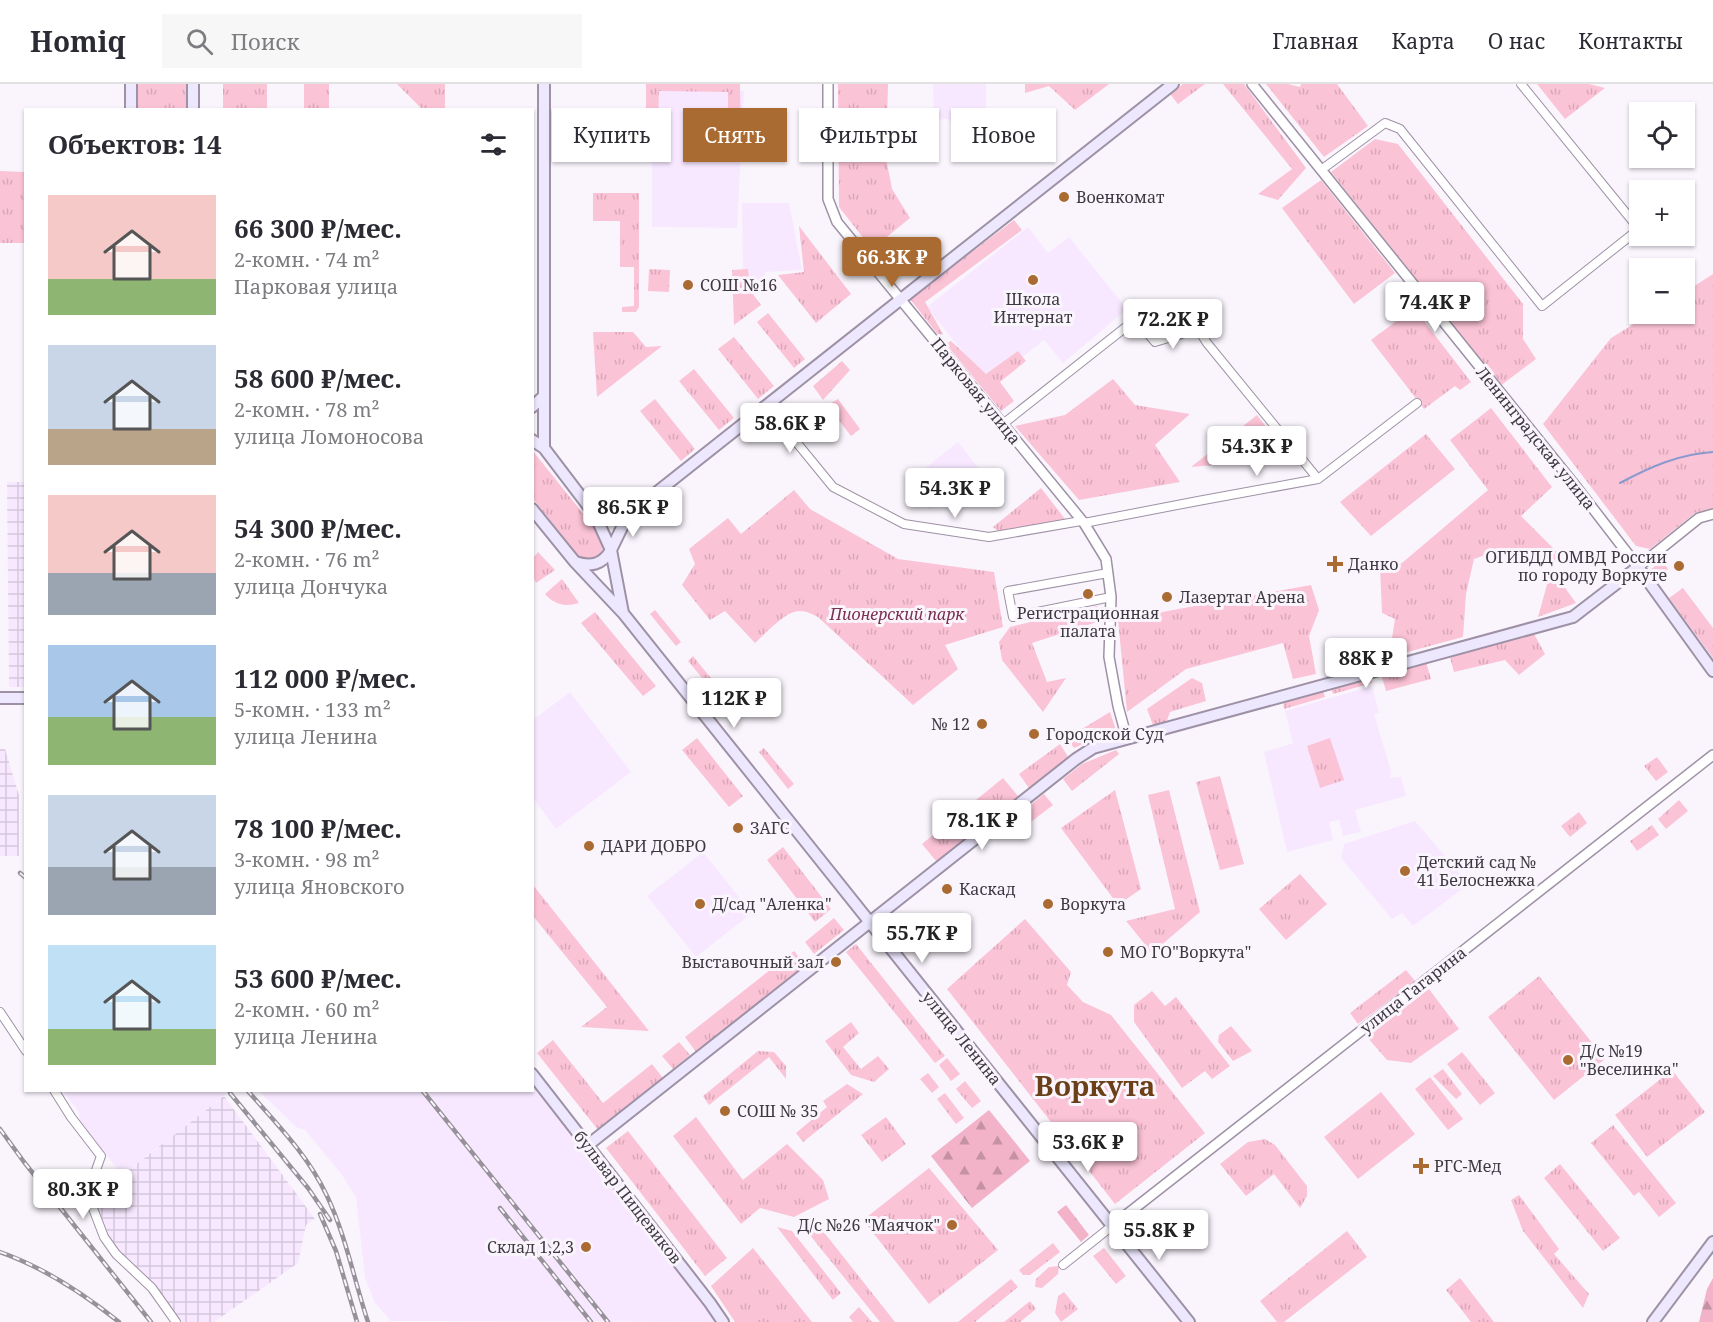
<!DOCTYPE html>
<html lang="ru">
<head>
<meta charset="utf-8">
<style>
  body { margin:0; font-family:"Noto Serif",serif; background:#f7f7f7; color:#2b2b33; height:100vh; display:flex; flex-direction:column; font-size:22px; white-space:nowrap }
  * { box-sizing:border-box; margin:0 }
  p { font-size:20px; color:#7c7c81 }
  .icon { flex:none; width:33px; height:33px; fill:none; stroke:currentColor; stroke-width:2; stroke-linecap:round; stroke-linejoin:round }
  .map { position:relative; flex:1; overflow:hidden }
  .details { position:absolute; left:24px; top:24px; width:510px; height:984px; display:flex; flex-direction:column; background:#fff; border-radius:0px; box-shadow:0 2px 4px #0004 }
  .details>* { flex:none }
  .guide { position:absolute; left:552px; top:24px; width:570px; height:54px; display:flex; gap:12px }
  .fabs { position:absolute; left:1629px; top:18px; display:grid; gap:12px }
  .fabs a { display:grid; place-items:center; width:66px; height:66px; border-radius:0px; background:#fff; box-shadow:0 2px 4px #0004; font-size:30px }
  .price { position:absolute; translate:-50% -51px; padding:0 14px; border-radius:6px; background:#fff; color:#222; font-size:20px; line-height:39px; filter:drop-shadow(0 2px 3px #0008) }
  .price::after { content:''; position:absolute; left:50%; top:36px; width:18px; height:14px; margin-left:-9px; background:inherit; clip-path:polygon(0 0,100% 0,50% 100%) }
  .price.selected { background:#aa6b32; color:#fff }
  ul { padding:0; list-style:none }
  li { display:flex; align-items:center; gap:18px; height:150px; padding:0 24px }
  li span { display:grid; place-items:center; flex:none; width:168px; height:120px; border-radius:0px; color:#555 }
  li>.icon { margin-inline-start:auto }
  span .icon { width:72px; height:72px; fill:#fffc; stroke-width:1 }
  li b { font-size:26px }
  h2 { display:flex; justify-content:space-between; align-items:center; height:72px; padding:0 24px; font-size:26px }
  .chip { padding:0 21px; border-radius:0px; background:#fff; box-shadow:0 2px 4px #0004; font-size:21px; line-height:54px }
  .chip.selected { background:#aa6b32; color:#fff }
  header { display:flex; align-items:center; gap:36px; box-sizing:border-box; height:84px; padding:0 30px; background:#fff; border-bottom:2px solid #e1e1e2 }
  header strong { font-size:28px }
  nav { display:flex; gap:33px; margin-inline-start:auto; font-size:21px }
  .search { width:420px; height:54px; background:#f7f7f7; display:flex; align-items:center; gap:15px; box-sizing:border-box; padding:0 21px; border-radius:0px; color:#7c7c81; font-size:22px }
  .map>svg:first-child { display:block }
  .built { fill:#f7e8ff }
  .industrial { fill:url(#industrial-grid) }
  .grass { fill:url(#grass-tufts) }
  .forest { fill:url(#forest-firs) }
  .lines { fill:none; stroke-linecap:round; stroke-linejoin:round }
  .stream { stroke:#8b9ace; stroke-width:2 }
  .minor-casing { stroke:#9e91a5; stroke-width:10 }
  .tertiary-casing { stroke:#9e91a5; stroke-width:12 }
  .secondary-casing { stroke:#9e91a5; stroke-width:14 }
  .minor { stroke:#fff; stroke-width:8 }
  .tertiary { stroke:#fff; stroke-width:9 }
  .secondary { stroke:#ede8fe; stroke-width:10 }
  .rail-casing { stroke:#97929a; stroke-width:4.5 }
  .rail { stroke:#faf5fd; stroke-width:2; stroke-dasharray:7; stroke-linecap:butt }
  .poi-dot { fill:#aa6b32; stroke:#faf5fd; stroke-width:2 }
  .labels { text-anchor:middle; stroke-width:6; stroke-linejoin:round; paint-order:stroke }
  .poi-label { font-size:16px; fill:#3e3941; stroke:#faf5fd; text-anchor:start }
  .street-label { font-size:16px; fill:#3e3941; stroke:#faf5fd }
  .park-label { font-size:16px; font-style:italic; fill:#7a304f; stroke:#faf5fd }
  .town-label { font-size:28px; font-weight:bold; fill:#6b4018; stroke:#faf5fd }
</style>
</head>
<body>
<header>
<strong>Homiq</strong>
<div class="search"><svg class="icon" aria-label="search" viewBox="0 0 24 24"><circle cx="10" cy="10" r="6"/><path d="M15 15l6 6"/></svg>Поиск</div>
<nav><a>Главная</a><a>Карта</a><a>О нас</a><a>Контакты</a></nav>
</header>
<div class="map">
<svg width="1713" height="1238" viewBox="0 0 1713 1238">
  <defs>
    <pattern id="industrial-grid" width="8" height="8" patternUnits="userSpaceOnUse" patternTransform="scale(1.5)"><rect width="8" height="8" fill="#f7e8ff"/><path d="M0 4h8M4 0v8" fill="none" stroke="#d5c8dc"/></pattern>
    <pattern id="grass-tufts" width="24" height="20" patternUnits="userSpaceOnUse" patternTransform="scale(1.5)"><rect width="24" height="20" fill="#fbc3d6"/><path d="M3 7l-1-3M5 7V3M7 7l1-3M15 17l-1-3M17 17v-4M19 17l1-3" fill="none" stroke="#d8a8b9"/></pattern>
    <pattern id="forest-firs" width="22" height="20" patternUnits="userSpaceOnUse" patternTransform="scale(1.5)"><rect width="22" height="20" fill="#f2b2c8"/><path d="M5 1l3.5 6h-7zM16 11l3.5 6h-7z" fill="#c592a4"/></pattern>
  </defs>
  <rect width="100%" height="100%" fill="#faf5fd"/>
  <path class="built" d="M933,0h53v28l-11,7 -22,5 -5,-5 -14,1z
    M652,7h92l-7,137 -85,-1z
    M742,119h47l13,67 -37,2 -1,6 -21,5z
    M1028,143l20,26 21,-16 58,72 -64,54 -19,-23 -56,44 -61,-77z
    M958,358l23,29 -51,38 -23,-26z
    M1372,602l7,27 -5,1 17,57 -1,7 11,-1 5,19 -51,14 6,22 -18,4 -4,-16 -10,2 4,18 -46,12 -23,-100 29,-9 -8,-32z
    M570,608l61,80 -75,57 -23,-31v-78z
    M1415,737l54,63 -56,42 -11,-13 -10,6 -51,-61 3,-14z
    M703,768l49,61 -56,44 -49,-61z
    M63,1007h167l-108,84 -42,-54 -1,-9z
    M530,1007l8,1 90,114 88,116 -325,-1 -16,-18 -10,-25 -9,-81 -14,-22 -37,-45 -9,-3 -37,-36z"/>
  <path class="industrial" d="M7,398h18v205h-16z
    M0,665h5l14,46v61h-19z
    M224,1012l91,123 -9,6 -8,38 -84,59h-44l-61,-86 -15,-39z"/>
  <path class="grass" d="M135,0h56v25h-56z
    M223,0h44v25h-44z
    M304,0h25v25h-25z
    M397,0h48v25l-24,-1z
    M646,0h94l1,72h-13v-64l-69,-1 -1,29h-12z
    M838,0h50l-2,74 6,31 18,29 -38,31 -33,-42z
    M1025,0h84l-34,26 -26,-24 -24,7z
    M1183,0h22l-27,20 -8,-10z
    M1223,0h21l62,84 -28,32 -20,-6 34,-25z
    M1266,0h22l12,3 1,-3h36l31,42 -44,31z
    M1537,0h52l16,4 -40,31z
    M1375,55l23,5 125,160v35l13,20 -36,27 -169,-214z
    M0,87l25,1v71h-25z
    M1321,96l74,93 -41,31 -72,-96z
    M593,109h46v114l-3,5h-14v-5l12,-1v-39h-14v-46h-27z
    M1014,136l8,10 -97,72 18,32 -4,2 -29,-37z
    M799,142l52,68 -35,29 -38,-48 26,-3z
    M649,185l21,1 -1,22 -21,-1z
    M748,185l2,21 11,15 -27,20 -2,-55z
    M1713,190v234l-18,5 -45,36 -14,-3 -93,-122 68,-86 39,-24h34l1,-22z
    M1414,224l57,74 -11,8 -5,-4 -31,23 -53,-69z
    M768,229l37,46 -11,9 -37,-46z
    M593,248h40l13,15 16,-1 -65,51z
    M734,253l40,49 -16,13 -40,-50z
    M951,257l35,33 32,-23 8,10 -26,21 14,19 -13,10 -55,-67z
    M842,277l8,9 -27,30 -10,-14z
    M694,285l40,49 -15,12 -40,-49z
    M1113,295l22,26 55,9 -35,31 25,37 -101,18 -64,-74 50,-11z
    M655,315l40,50 -14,12 -41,-50z
    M838,315l22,30 -9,7 -24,-31z
    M1491,324l61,79 -31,29 45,45 -19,-1 -42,-12 -31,11 -8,35 -3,43 -74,20 6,-38 -13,-6 -2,-45 22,-5 86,-73 -38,-50z
    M1257,331l19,25 -26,22 -59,5z
    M1426,350l29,35 -84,67 -31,-34z
    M532,366l70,87c4,13 -2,19 -13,24l-11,-5 -45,-57z
    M1041,404l24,31 -66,13 -6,-5z
    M794,406l16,19 88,50 96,13 9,55 -58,18 13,24 -45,36 -95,-88c-8,-4 -15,-8 -24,-5 -13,4 -29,22 -39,31l-30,-32 -15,9 -28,-35 13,-21 -6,-15 39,-31 13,16z
    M538,468l17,18 -19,13 -3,-7v-18z
    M1662,477l6,8 -14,11 -7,-8z
    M562,495l17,24c-14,4 -24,2 -34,-9z
    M1548,497l15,4 13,18 -38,14z
    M1311,501l8,25 -10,26 7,38 -23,5 -10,-36 -97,26 -59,43 -9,-92z
    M1683,504l30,40v30l-44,-60z
    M1097,522l3,15 -68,22 15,39 19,-4 -23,34 -41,-52 -3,-18 11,-15z
    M655,526l26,32 -5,4 -26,-32z
    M595,528l61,74 -13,10 -62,-73z
    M1533,548l12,22 -26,21 -14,-15 -51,12 -5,-18z
    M693,572l30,37 -5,4 -30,-36z
    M1426,578l5,17 -45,12 -5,-17z
    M1371,593l1,6 -39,11 -2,-5z
    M1192,594l10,5 4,18 -36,11 -4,11 -13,2 -6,-16z
    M1323,606l2,7 -41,12 -1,-7z
    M1110,628l6,18 -42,18 -7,-10z
    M697,654l46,58 -14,11 -47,-57z
    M1330,654l14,42 -24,8 -13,-42z
    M1060,660l9,14 -40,30 -10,-14z
    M764,664l30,36 -6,5 -29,-37z
    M1116,666l3,4 -47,37 -9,-12 19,-15z
    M1657,673l11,15 -12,9 -12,-15z
    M1220,692l24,88 -24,6 -24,-88z
    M1003,694l15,18 -81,66 -15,-18z
    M1115,706l26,99 -23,16 -57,-77z
    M1169,706l31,122 -48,41 -26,-32 49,-12 -27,-114z
    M1044,710l9,11 -34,26 -8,-10z
    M1679,716l9,11 -22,18 -8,-10z
    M1579,728l8,11 -17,14 -9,-11z
    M1652,741l7,10 -22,16 -7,-10z
    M783,763l48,62 -16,13 -48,-62z
    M1300,790l27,30 -41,36 -27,-31z
    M533,801l116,146 -68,-4 26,-20 -74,-91z
    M834,834l10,12 -30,24 -9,-12z
    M1025,835l46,53 -4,13 16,17 28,13 94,118 -90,71 -168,-215z
    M856,860l89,112 -10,7 -89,-111z
    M794,867l13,16 -111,85 -11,-15z
    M1406,886l9,11 -57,43 -8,-11z
    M1539,892l66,83 -51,41 -66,-83z
    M1429,905l30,40 -48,34 -24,-3 -20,-23z
    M1152,907l13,15 11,-9 54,69 -18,13 -7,-8 -23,17 -48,-66v-17z
    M851,938l8,11 -16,14 18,22 17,-13 11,13 -15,13 -23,-7 -26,-34z
    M1231,942l21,25 -19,10 -15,-19 1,-7z
    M553,956l50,63 49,-39 11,14 -65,52 -61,-77z
    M679,958l11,13 -17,14 -11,-13z
    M758,967l16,1 12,14v13l-17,-22 -60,48 -6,-9z
    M1462,968l33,41 -15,12 -33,-41z
    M947,974l13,16 -9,7 -12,-16z
    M1443,985l19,25 -6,5 -23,-23z
    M1672,986l33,42 -58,45 -32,-42z
    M928,989l11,14 -7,6 -12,-14z
    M1430,993l33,42 -15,11 -33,-41z
    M965,997l16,20 -9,7 -16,-19z
    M847,1000l16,10 -60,48 -7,-9 31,-26 -4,-6z
    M1381,1008l34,42 -57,45 -34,-42z
    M945,1009l19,25 -8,6 -19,-25z
    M696,1033l47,63 44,-36 36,36 6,19 -35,18 -34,-9 -19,16 -68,-88z
    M886,1033l20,27 -24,18 -21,-27z
    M1613,1041l63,78 -17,14 -20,-25 -5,4 -43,-53z
    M628,1047l99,127 -22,18 -99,-128z
    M1265,1055l10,6 32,41v10l-7,12 -26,-34 -28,22 -26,-32 28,-22z
    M1560,1080l60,74 -17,13 -59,-73z
    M929,1084l69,82 -69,54 -66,-84z
    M1519,1111l40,54 -5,5 35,40 -6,14 -60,-77 -12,-31z
    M815,1137l80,101h-15l-75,-93z
    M777,1143l15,4 49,62 -8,7z
    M1347,1147l20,26 -83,65h-7l-17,-21z
    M1053,1159l7,9 -30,23h-7l-4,-5z
    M753,1164l59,74h-77l-24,-36z
    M1104,1164l22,28 -10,8 -23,-28z
    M1059,1182l-1,8 -16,14 -7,-1 1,-8 13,-12z
    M1460,1194l34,44h-23l-25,-32z
    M1011,1195l7,8 -43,35h-17z
    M1064,1208l14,17 -17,13 -6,-9 3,-17z
    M1030,1217l6,8 -16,13h-16z
    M859,1223l13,15h-19l-4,-5z"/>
  <path class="forest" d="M989,1026l41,51 -58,47 -41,-52z
    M1066,1121l23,30 -8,7 -24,-30z
    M1713,1194v44h-14l8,-33z"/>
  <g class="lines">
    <path class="stream" d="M1620,399c30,-16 59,-29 93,-31"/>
    <defs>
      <path id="minor" d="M1321,86l64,-47 15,6 142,177 97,-77 -118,-145
        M766,321l67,82 71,37 85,13 92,-16
        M1003,340l133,-105 19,23 43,-13 9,14 111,136
        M1084,439l114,-22 120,-22 99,-76
        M1108,489l-100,18 5,26 98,-20
        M0,928l26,39
        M54,1006l17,27 30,39 -10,28 -2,14 15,39 12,17 36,34 24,34
        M1063,1181l49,-39"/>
      <path id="tertiary" d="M828,0v115l9,23 247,301 22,36 5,38 -2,60 9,49 9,33
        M1252,0l322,400 64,83 61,-49 14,-4
        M1112,1142l601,-471"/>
      <path id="secondary" d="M131,0v26
        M193,0v26
        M532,323l12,-11
        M532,356l12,8 51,67 16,35c-9,15 -20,17 -36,12
        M544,364v-364
        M532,425l43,53 48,51 566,709
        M595,431l15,3 18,-3
        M623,529l-12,-63 17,-35 545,-431
        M0,614h26
        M532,990l178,229 13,19
        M588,1061l488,-386 17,-11 480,-131 65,-50 75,104
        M1653,1238l60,-80"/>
    </defs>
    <use href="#minor" class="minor-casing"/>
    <use href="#tertiary" class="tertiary-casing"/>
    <use href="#secondary" class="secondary-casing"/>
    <use href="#minor" class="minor"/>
    <use href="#tertiary" class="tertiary"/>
    <use href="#secondary" class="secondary"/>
    <defs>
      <path id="rail" d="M20,789l6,5
        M247,1006c29,33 61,65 80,106 19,40 27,84 41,126
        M422,1006l186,232
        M230,1009l78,95 22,32
        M0,1045l24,33 127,160
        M500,1124l91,114
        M320,1130l16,37 21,71
        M0,1168c43,15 84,42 119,70"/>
    </defs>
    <use href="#rail" class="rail-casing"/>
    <use href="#rail" class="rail"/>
  </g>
  <g class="poi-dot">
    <circle cx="1064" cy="113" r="6"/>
    <circle cx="1033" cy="196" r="6"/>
    <circle cx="688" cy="201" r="6"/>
    <path d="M1332 471h6v6h6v6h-6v6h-6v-6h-6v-6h6z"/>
    <circle cx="1679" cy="482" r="6"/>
    <circle cx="1088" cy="510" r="6"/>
    <circle cx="1167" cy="513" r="6"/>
    <circle cx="982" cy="640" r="6"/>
    <circle cx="1034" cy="650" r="6"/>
    <circle cx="738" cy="744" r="6"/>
    <circle cx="589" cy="762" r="6"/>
    <circle cx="1405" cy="787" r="6"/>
    <circle cx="947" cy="805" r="6"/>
    <circle cx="700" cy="820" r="6"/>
    <circle cx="1048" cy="820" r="6"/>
    <circle cx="1108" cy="868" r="6"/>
    <circle cx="836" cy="878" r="6"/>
    <circle cx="1568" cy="976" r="6"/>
    <circle cx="725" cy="1027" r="6"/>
    <path d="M1418 1073h6v6h6v6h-6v6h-6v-6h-6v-6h6z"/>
    <circle cx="952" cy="1141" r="6"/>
    <circle cx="586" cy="1163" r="6"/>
  </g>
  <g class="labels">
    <g class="poi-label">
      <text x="1076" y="119">Военкомат</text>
      <text x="700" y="207">СОШ №16</text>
      <text x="1033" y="221" text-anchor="middle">Школа<tspan x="1033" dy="18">Интернат</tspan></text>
      <text x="1667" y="479" text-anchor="end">ОГИБДД ОМВД России<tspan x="1667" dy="18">по городу Воркуте</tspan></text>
      <text x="1348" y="486">Данко</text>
      <text x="1179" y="519">Лазертаг Арена</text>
      <text x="1088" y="535" text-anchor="middle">Регистрационная<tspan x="1088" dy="18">палата</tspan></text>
      <text x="970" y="646" text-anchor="end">№ 12</text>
      <text x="1046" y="656">Городской Суд</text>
      <text x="750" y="750">ЗАГС</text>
      <text x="601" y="768">ДАРИ ДОБРО</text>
      <text x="1417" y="784">Детский сад №<tspan x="1417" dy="18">41 Белоснежка</tspan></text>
      <text x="959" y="811">Каскад</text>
      <text x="712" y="826">Д/сад "Аленка"</text>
      <text x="1060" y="826">Воркута</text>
      <text x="1120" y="874">МО ГО"Воркута"</text>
      <text x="824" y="884" text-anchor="end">Выставочный зал</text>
      <text x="1580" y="973">Д/с №19<tspan x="1580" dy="18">"Веселинка"</tspan></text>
      <text x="737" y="1033">СОШ № 35</text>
      <text x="1434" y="1088">РГС-Мед</text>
      <text x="940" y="1147" text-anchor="end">Д/с №26 "Маячок"</text>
      <text x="574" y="1169" text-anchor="end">Склад 1,2,3</text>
    </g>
    <g class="street-label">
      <text transform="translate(976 307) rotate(51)" y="6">Парковая улица</text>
      <text transform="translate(1536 354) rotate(51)" y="6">Ленинградская улица</text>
      <text transform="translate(1413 906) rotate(-38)" y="6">улица Гагарина</text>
      <text transform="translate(962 954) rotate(51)" y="6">улица Ленина</text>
      <text transform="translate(628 1113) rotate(52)" y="6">бульвар Пищевиков</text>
    </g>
    <g class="park-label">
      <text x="897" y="536">Пионерский парк</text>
    </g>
    <g class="town-label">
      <text x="1095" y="1012">Воркута</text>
    </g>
  </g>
</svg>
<div class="fabs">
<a><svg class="icon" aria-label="locate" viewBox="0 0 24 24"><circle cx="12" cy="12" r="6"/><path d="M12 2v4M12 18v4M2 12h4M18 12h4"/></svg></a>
<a>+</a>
<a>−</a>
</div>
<b class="price selected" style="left:892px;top:204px">66.3K ₽</b>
<b class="price" style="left:1435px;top:249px">74.4K ₽</b>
<b class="price" style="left:1173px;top:266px">72.2K ₽</b>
<b class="price" style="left:790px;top:370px">58.6K ₽</b>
<b class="price" style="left:1257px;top:393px">54.3K ₽</b>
<b class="price" style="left:955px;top:435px">54.3K ₽</b>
<b class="price" style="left:633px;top:454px">86.5K ₽</b>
<b class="price" style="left:1366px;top:605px">88K ₽</b>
<b class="price" style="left:734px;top:645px">112K ₽</b>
<b class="price" style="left:982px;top:767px">78.1K ₽</b>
<b class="price" style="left:922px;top:880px">55.7K ₽</b>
<b class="price" style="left:1088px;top:1089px">53.6K ₽</b>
<b class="price" style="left:83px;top:1136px">80.3K ₽</b>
<b class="price" style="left:1159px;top:1177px">55.8K ₽</b>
<div class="guide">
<a class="chip">Купить</a>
<a class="chip selected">Снять</a>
<a class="chip">Фильтры</a>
<a class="chip">Новое</a>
</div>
<section class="details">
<h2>Объектов: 14<svg class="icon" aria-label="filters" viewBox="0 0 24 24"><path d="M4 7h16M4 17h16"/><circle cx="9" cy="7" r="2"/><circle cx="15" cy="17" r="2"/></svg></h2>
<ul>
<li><span style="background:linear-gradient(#f6c9c9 70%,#8fb573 0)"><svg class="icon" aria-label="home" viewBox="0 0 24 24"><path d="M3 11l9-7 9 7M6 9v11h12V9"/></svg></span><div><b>66 300 ₽/мес.</b><p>2-комн. · 74 m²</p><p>Парковая улица</p></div></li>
<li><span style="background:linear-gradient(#c9d6e8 70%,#b9a48a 0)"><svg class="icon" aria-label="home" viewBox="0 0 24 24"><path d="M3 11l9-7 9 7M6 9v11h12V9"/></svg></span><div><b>58 600 ₽/мес.</b><p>2-комн. · 78 m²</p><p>улица Ломоносова</p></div></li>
<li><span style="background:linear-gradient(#f6c9c9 65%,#9aa5b1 0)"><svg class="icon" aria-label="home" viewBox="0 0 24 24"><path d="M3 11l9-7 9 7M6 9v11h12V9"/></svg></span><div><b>54 300 ₽/мес.</b><p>2-комн. · 76 m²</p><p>улица Дончука</p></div></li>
<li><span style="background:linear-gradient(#a9c7e8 60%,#8fb573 0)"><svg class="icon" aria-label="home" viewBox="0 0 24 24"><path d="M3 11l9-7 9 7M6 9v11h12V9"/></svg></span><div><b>112 000 ₽/мес.</b><p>5-комн. · 133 m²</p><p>улица Ленина</p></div></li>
<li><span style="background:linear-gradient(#c9d6e8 60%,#9aa5b1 0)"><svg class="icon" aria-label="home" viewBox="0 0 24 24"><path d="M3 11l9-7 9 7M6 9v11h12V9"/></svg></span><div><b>78 100 ₽/мес.</b><p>3-комн. · 98 m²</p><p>улица Яновского</p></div></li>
<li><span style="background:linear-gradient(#bfe0f5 70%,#8fb573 0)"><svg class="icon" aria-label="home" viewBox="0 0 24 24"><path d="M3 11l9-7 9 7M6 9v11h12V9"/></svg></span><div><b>53 600 ₽/мес.</b><p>2-комн. · 60 m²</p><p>улица Ленина</p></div></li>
</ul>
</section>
</div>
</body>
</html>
